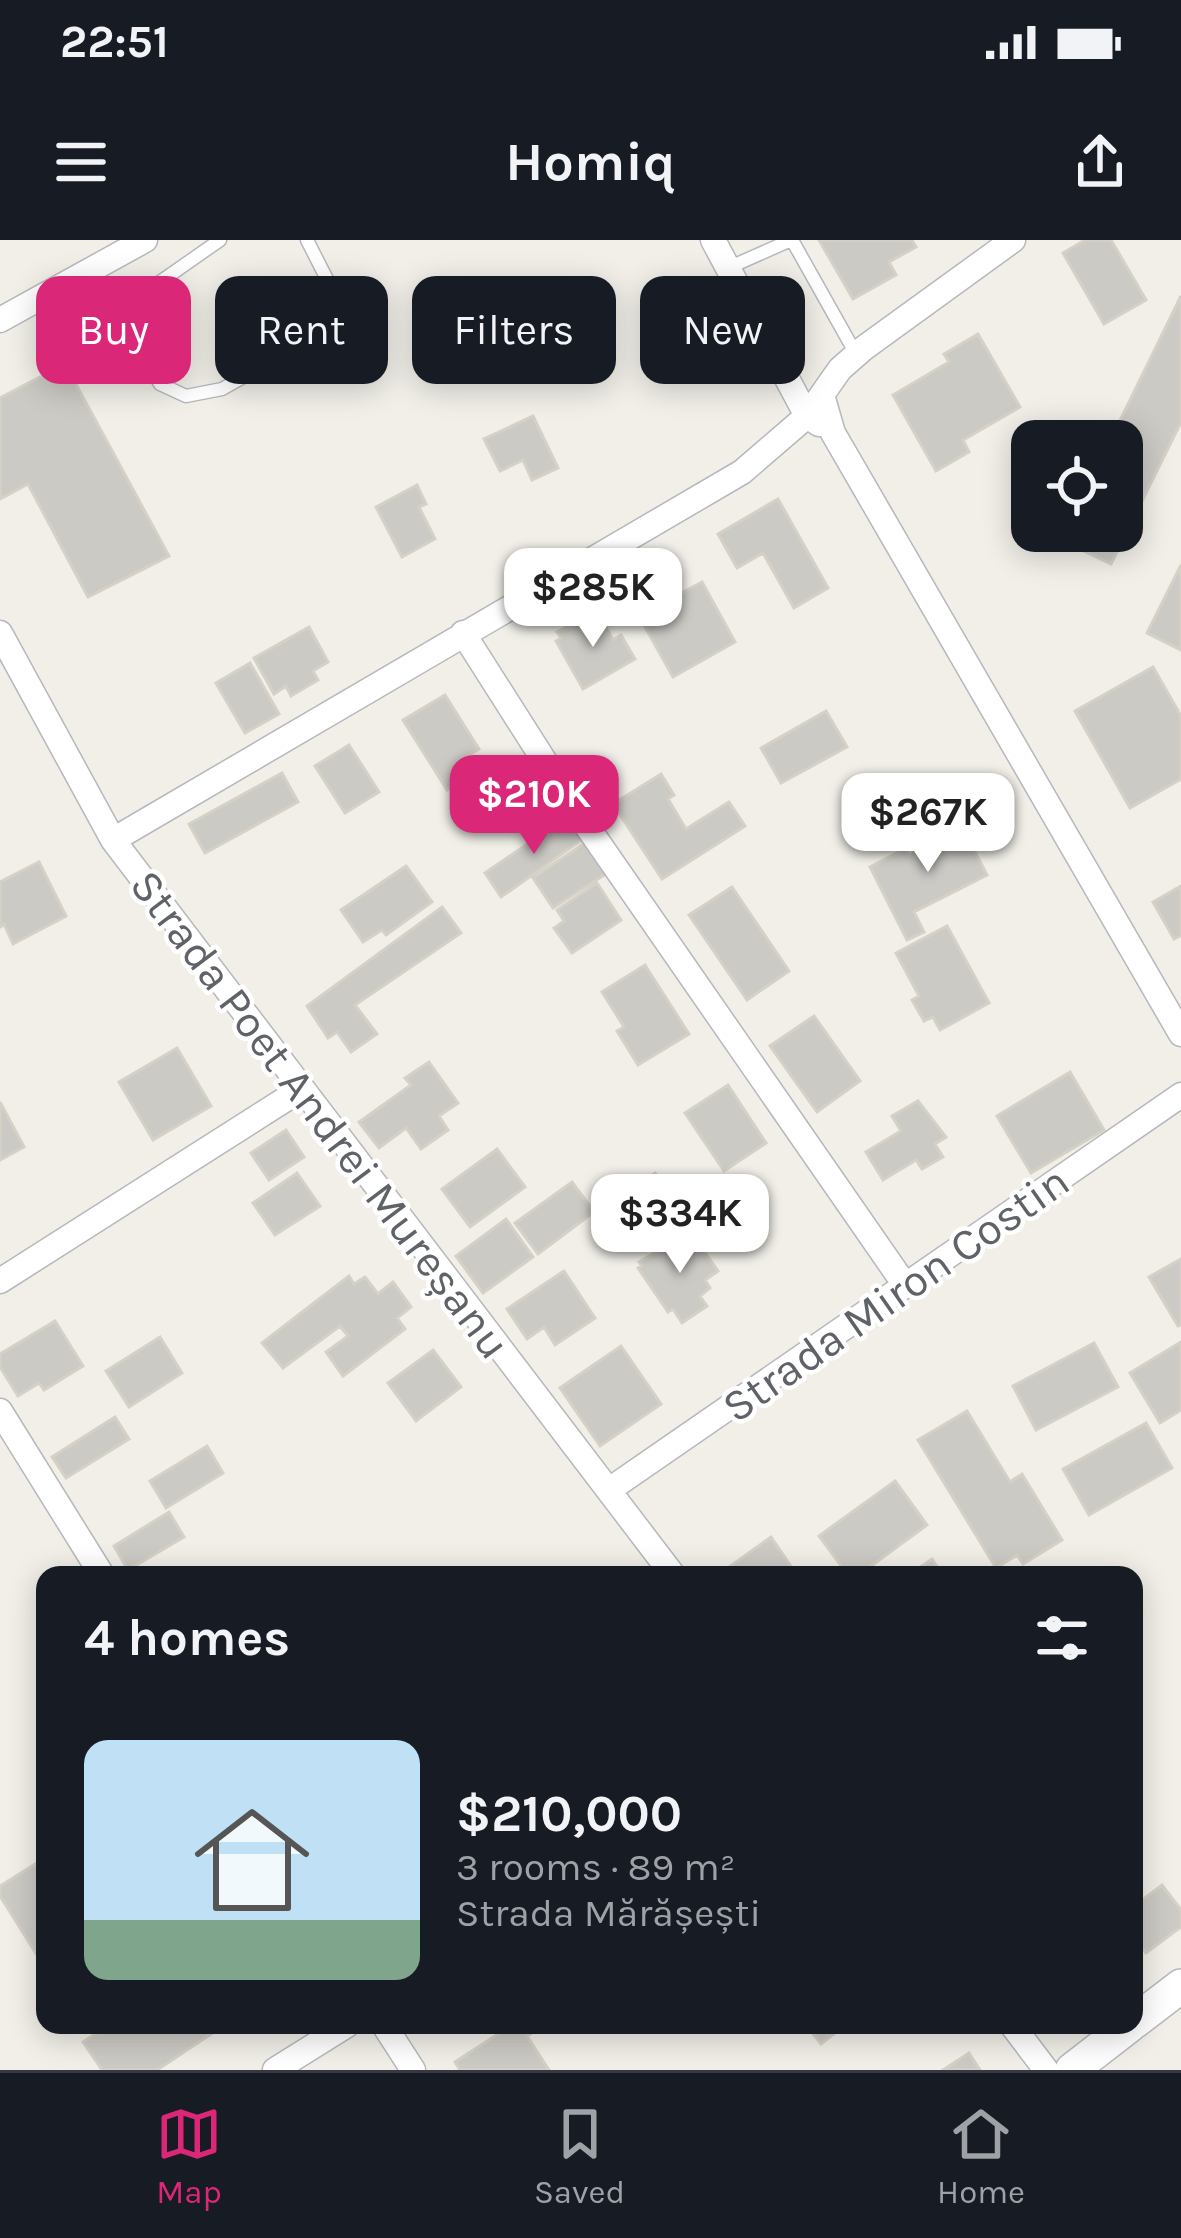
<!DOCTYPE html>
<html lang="en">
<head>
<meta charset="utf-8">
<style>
  body { margin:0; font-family:Karla,sans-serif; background:#20242c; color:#f1f3f6; height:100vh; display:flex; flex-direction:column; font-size:45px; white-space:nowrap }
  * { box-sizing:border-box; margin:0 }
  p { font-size:39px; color:#9ea1a6 }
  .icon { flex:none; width:66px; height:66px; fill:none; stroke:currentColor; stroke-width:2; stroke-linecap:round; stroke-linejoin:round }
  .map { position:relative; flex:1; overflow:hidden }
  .side { position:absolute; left:36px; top:1326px; width:1107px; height:468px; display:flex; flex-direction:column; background:#171b24; border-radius:24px; box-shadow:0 6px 30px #0003 }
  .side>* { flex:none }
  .top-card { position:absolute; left:36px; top:36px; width:1110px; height:108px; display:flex; gap:24px }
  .buttons { position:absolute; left:1011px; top:180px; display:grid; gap:24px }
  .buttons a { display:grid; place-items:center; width:132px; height:132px; border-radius:24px; background:#171b24; box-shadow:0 6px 30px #0003; font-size:60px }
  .price { position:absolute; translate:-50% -102px; padding:0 27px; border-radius:24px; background:#fff; color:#222; font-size:39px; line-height:78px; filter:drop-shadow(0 3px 6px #0008) }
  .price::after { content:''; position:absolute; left:50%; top:72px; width:36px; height:27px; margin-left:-18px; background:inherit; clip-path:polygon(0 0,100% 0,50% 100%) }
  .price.current { background:#db2777; color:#fff }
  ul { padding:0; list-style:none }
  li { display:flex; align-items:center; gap:36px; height:300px; padding:0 48px }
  li span { display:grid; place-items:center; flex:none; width:336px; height:240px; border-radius:24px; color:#555 }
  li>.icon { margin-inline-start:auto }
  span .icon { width:144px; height:144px; fill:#fffc; stroke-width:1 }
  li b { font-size:51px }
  h2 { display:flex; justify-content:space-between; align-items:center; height:144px; padding:0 48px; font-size:51px }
  .chip { padding:0 42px; border-radius:24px; background:#171b24; box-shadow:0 6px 30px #0003; font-size:42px; line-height:108px }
  .chip.current { background:#db2777; color:#fff }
  .status { display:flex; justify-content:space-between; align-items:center; height:84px; padding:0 60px; background:#171b24; direction:ltr }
  .status svg { height:33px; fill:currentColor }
  header { display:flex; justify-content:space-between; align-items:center; height:156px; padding:0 48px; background:#171b24; font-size:54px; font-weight:700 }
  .dock { display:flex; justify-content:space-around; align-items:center; height:168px; border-top:3px solid #363941; background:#171b24; font-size:33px; color:#9ea1a6 }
  .dock a { display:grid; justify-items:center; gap:6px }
  .dock .current { color:#db2777 }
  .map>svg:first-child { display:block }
  .building { fill:#cccac5; stroke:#d6d1c6; stroke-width:3 }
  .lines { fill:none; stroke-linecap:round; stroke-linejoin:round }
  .lane-casing { stroke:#b5b8bc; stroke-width:15 }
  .street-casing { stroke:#b5b8bc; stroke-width:27 }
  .secondary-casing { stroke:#b6babf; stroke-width:36 }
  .lane { stroke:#fff; stroke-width:12 }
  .street { stroke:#fff; stroke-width:24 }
  .secondary { stroke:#fff; stroke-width:33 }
  .labels { text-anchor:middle; stroke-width:9; stroke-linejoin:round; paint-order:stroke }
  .street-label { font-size:45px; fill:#5f6368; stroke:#fff }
</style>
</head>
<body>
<div class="status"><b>22:51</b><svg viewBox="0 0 49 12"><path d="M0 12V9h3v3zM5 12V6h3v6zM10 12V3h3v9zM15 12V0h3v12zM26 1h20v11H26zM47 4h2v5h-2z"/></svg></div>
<header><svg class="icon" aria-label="menu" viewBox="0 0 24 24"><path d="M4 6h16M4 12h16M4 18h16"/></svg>Homiq<svg class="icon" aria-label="share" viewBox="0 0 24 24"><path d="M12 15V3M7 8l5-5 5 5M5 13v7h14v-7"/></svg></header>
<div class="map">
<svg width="1181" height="1830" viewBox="0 0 1181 1830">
  <rect width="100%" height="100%" fill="#f1efe8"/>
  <path class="building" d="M819,0h93l4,7 -27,15 7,13 -43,24z
    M1085,0h26l35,60 -42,24 -41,-71z
    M1181,56v126l-70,142 -50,-24 4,-9h57v-90h-12z
    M978,94l42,73 -57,33 6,12 -33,19 -43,-76 56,-33 -5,-8z
    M65,124l104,192 -81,41 -60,-113 -28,15v-101z
    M533,176l25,52 -26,12 -9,-20 -23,11 -16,-32z
    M417,245l9,19 -7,3 16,32 -33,18 -26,-50z
    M778,259l50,89 -34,20 -31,-55 -26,15 -19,-34z
    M1181,325v85l-34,-17z
    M702,342l33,60 -62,35 -34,-61z
    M598,374l15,26 8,-5 14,24 -52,30 -27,-48 5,-3 -4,-6 27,-15 2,4z
    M309,387l19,35 -15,9 5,9 -27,16 -5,-10 -12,8 -20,-36z
    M250,423l29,51 -34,19 -29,-50z
    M1153,427l28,49v63l-51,29 -55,-97z
    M445,455l34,54 -19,11 10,16 -23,14 -44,-70z
    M826,471l21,36 -66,36 -20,-35z
    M349,505l30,47 -34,21 -30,-47z
    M282,533l16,29 -93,51 -16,-29z
    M661,534l13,21 -6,4 18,30 43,-27 16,24 -83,53 -49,-75z
    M567,577l16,22 -82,58 -16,-24z
    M958,579l29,56 -73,37 10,20 -17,8 -37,-73 35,-18 4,6 20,-10 -5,-8z
    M586,602l21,31 -54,35 -20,-30z
    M39,622l27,54 -53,28 -9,-20 -4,3v-45z
    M406,626l26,36 -46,33 -4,-5 -19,12 -22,-32z
    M597,643l24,37 -49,33 -18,-25 10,-7 -7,-11z
    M1181,646v49l-7,4 -21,-37z
    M732,647l57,84 -42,29 -58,-85z
    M442,667l19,26 -106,72 22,29 -26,18 -14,-20 -9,6 -21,-32z
    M947,686l42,77 -49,27 -7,-13 -9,4 -12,-21 7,-4 -23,-43z
    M645,725l44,69 -51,31 -21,-34 7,-4 -22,-35z
    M814,776l46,65 -43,31 -47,-66z
    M177,808l34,58 -58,34 -34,-58z
    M429,822l29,41 -19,13 9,14 -27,19 -15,-21 -27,20 -20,-26 52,-37 -6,-7z
    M1070,832l34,58 -73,43 -34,-57z
    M728,845l38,58 -42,28 -39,-58z
    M918,861l28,36 -11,7 8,13 -21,12 -6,-9 -33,20 -17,-28 35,-21 -9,-15z
    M0,862l24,45 -24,13z
    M286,890l18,27 -35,23 -18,-27z
    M497,909l28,38 -55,40 -28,-38z
    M297,933l23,33 -45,29 -22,-32z
    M655,933l23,30 -63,46 -22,-31z
    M572,942l22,30 -56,42 -23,-31z
    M506,979l27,38 -50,36 -27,-37z
    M691,992l27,39 -13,9 5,8 -10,8 7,10 -25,17 -9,-14 -5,3 -30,-44 4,-2 -3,-4z
    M1181,1019v66l-3,1 -29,-49z
    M564,1031l31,47 -40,27 -11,-18 -17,12 -20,-30z
    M349,1036l5,8 11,-7 13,17 15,-12 18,25 -14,11 8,11 -62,47 -17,-24 22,-16 -8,-10 -57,42 -21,-25z
    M55,1081l28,45 -39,24 -5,-7 -21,13 -18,-29v-13z
    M160,1097l22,36 -53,34 -23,-36z
    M1181,1102v68l-21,13 -30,-50z
    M1094,1103l24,44 -82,43 -23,-44z
    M621,1106l40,58 -61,42 -40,-58z
    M433,1110l28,37 -45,34 -28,-38z
    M967,1171l43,71 12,-8 40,66 -39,24 -6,-9 -21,13 -78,-128z
    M115,1177l14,22 -63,39 -14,-21z
    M1146,1183l26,45 -83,47 -26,-46z
    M207,1206l16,27 -57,35 -16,-27z
    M895,1241l32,44 -68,50h-11l-29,-39z
    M169,1272l15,25 -56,33 -14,-24z
    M771,1297l26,38h-79z
    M932,1319l11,16h-34z
    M45,1618v110l-45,-72v-10z
    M1162,1645l19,25v17l-35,26 -12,-15v-32z
    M109,1785h100l5,7 -57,38h-55l-19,-28z
    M512,1785h26l2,3 -13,8 22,34h-89l-5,-8z
    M806,1785h39l-24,19z
    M969,1813l11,17h-37z"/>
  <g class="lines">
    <defs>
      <path id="lane" d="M792,0l64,114
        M728,28l63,-28
        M87,33l30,39 43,72 26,12 36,-7 96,-54 12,-20 4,-22 -27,-53
        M117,72l103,-72"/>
      <path id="street" d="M713,0l94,176 12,8
        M0,80l145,-80
        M822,155l11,38 348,601
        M0,393l113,207 560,735
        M463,393l112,176 330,476
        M113,600l629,-368 65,-56 33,-47 24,-21 149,-108
        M0,1041l300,-191
        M0,1171l102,164
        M609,1250l572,-395
        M384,1785l29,45
        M1012,1785l34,45
        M275,1830l72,-45"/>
      <path id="secondary" d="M1134,1782l47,-36
        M1072,1830l58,-45"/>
    </defs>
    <use href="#lane" class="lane-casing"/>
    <use href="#street" class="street-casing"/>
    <use href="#secondary" class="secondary-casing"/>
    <use href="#lane" class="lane"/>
    <use href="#street" class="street"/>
    <use href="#secondary" class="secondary"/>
  </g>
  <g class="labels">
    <g class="street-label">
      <text transform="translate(321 874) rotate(53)" y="16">Strada Poet Andrei Mureșanu</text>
      <text transform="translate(895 1053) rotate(-35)" y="16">Strada Miron Costin</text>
    </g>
  </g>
</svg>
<div class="buttons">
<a><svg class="icon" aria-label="locate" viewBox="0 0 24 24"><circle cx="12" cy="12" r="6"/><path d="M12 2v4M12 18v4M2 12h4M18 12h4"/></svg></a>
</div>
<b class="price" style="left:593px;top:410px">$285K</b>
<b class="price current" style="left:534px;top:617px">$210K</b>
<b class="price" style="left:928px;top:635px">$267K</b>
<b class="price" style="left:680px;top:1036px">$334K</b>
<div class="top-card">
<a class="chip current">Buy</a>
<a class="chip">Rent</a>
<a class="chip">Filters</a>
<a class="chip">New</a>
</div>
<section class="side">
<h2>4 homes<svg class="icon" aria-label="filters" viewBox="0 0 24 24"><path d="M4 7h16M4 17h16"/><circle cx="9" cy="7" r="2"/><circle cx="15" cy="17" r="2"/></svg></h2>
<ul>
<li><span style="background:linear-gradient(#bfe0f5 75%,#7fa58c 0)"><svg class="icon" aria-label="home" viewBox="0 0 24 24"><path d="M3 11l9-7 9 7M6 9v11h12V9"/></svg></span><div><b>$210,000</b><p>3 rooms · 89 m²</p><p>Strada Mărășești</p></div></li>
</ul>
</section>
</div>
<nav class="dock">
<a class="current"><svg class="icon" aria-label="map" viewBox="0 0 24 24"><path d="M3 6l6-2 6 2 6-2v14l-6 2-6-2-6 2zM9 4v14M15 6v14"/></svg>Map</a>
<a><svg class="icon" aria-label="saved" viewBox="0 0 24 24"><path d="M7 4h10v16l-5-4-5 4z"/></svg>Saved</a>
<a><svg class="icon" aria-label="home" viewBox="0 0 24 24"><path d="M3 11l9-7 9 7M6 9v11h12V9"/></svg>Home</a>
</nav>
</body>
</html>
